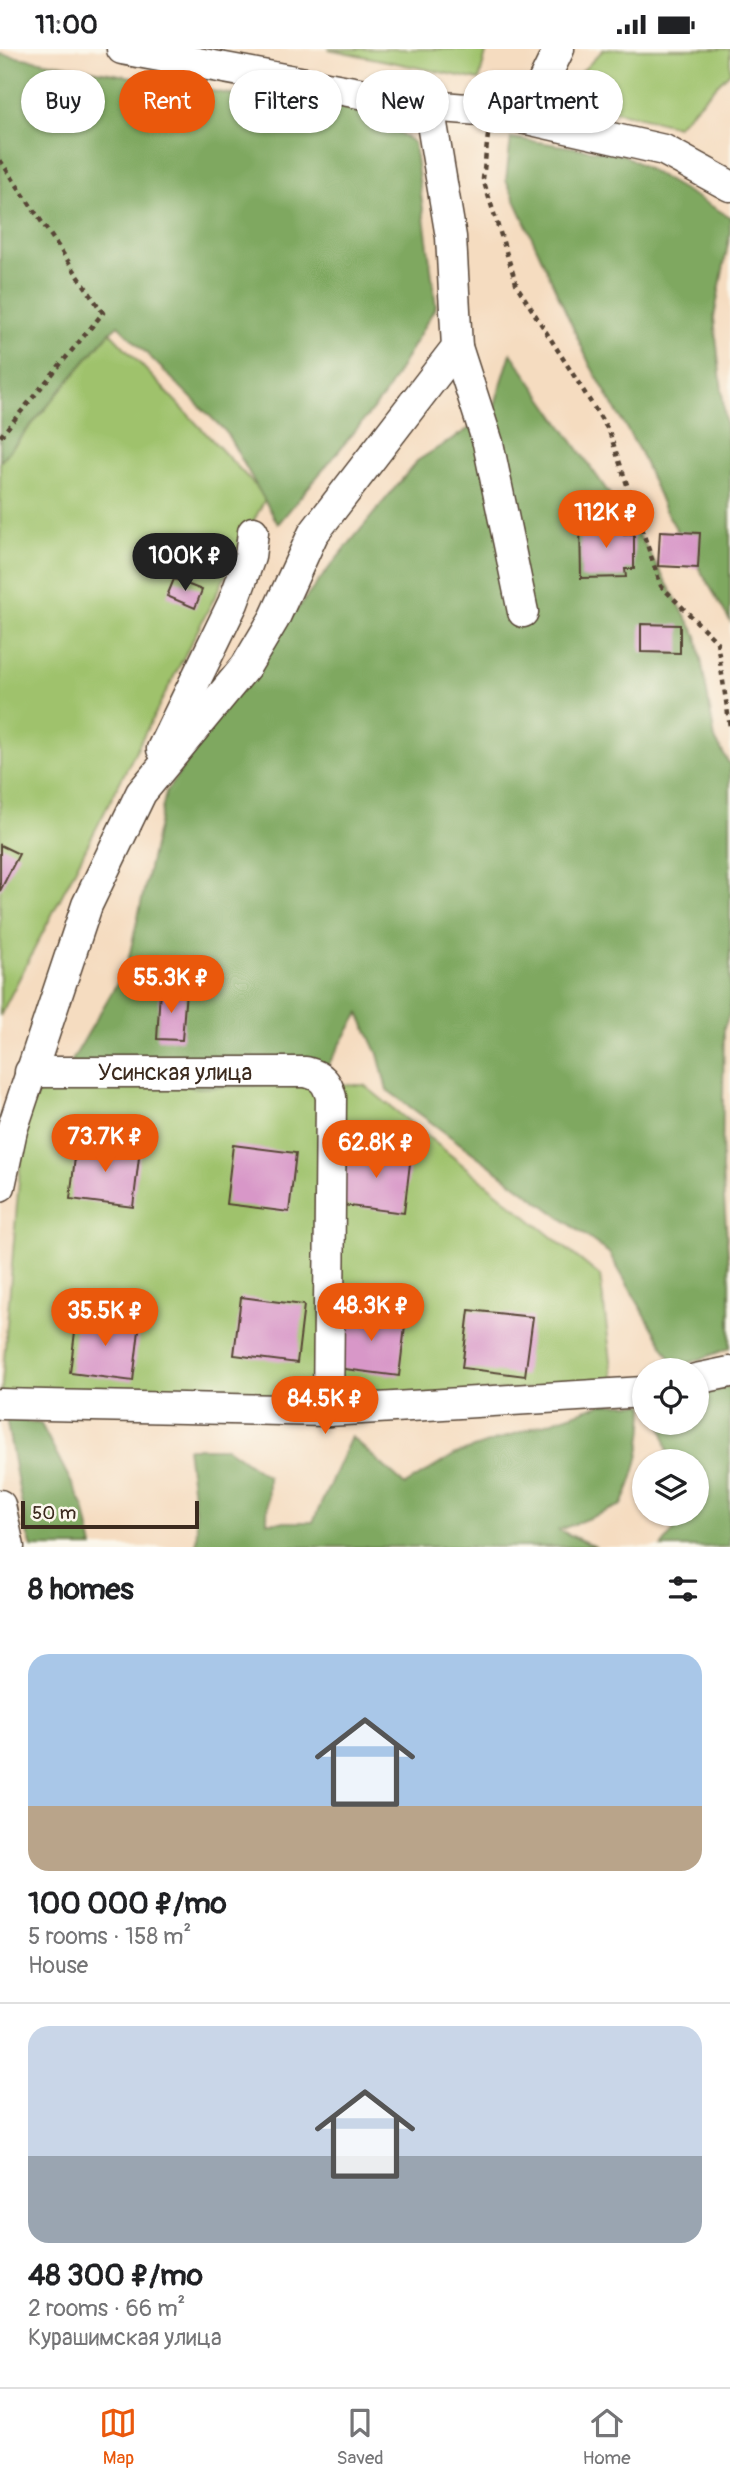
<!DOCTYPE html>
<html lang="en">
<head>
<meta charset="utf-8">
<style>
  body { margin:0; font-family:Pangolin,sans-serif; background:#f6f6f6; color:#202124; height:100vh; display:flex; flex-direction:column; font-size:26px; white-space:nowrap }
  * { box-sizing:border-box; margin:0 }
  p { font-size:23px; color:#757577 }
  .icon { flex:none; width:38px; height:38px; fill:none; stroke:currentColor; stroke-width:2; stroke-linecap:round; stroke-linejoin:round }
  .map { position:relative; height:1498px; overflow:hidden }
  .details { display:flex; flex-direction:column; background:#fff; flex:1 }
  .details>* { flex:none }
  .guide { position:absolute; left:21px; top:21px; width:690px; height:63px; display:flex; gap:14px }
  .controls { position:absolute; left:632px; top:1309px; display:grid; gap:14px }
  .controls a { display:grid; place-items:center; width:77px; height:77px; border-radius:50%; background:#fff; box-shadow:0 2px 5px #0004; font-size:35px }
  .scale { position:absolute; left:21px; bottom:18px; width:178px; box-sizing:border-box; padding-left:7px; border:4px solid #3b2a1e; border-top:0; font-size:19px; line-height:24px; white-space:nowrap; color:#3b2a1e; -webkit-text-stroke:5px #fbf7ec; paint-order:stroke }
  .price { position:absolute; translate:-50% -60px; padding:0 16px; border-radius:24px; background:#ea580c; color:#fff; font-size:23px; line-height:46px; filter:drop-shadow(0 2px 4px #0008) }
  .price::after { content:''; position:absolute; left:50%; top:42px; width:21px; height:16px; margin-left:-10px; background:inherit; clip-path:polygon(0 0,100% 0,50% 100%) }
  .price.on { background:#222; color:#fff }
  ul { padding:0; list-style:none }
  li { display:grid; align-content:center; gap:14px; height:371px; padding:0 28px }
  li+li { border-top:2px solid #e0e0e0 }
  li span { display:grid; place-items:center; height:217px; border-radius:21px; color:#555 }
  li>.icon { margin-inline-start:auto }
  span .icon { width:126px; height:126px; fill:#fffc; stroke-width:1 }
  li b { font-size:30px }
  h2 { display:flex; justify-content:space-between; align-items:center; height:84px; padding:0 28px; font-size:30px }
  .chip { padding:0 24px; border-radius:32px; background:#fff; box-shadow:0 2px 5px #0004; font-size:24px; line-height:63px }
  .chip.on { background:#ea580c; color:#fff }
  .status { display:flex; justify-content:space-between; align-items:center; height:49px; padding:0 35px; background:#fff; direction:ltr }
  .status svg { height:19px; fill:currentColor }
  .tabs { display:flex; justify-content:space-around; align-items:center; height:98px; border-top:2px solid #e0e0e0; background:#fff; font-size:19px; color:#757577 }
  .tabs a { display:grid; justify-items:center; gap:4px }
  .tabs .on { color:#ea580c }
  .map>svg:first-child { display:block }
  .green { fill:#9fc26c; stroke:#6d7645; stroke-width:2 }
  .forest { fill:#7fa860; stroke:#5d693f; stroke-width:2 }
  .building { fill:#d897c8 }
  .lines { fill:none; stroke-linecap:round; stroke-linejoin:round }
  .minor-casing { stroke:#574536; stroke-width:33 }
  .path { stroke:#574536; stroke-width:4.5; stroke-dasharray:5 5; stroke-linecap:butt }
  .minor { stroke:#fff; stroke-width:30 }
  .labels { text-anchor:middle; stroke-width:6; stroke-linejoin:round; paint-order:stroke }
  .street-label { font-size:23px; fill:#3b2a1e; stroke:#fbf7ec }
</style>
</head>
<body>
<div class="status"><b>11:00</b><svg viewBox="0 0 49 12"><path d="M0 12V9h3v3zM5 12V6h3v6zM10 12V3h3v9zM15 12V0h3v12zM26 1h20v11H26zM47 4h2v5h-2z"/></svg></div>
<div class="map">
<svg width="730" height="1498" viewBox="0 0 730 1498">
  <rect width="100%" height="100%" fill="#fbf7ec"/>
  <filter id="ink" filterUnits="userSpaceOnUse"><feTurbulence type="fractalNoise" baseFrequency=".0143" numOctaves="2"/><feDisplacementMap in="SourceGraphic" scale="14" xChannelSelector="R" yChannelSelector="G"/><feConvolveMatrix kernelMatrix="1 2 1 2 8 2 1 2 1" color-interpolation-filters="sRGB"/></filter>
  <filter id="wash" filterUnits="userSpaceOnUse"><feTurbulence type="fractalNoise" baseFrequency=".00686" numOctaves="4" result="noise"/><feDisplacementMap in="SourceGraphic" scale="28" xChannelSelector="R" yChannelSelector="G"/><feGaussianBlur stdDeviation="1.57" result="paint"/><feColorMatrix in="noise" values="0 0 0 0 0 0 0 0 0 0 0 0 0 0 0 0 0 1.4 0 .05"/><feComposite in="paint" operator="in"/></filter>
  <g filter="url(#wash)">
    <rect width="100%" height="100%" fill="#f5dcc0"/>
    <path class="green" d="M328,0h159l-8,31z
      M604,0h126v23l-53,54 -120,-29z
      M110,283l156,165 -266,519v-554z
      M42,1035l322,1 236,191 14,107 -295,20 -318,-7 23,-276z"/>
    <path class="forest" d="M0,5l264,46 104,10 46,33 22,163 -52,90 -106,128 -52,-92 -108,-107 -8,7 -110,130z
      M511,89l113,17 106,62v16l-16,85 16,146v157l-66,-113 -24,-56 -50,-87 -84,-185z
      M511,304l134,192 52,91 18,103 15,26v247l-6,16 -2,142 8,112v66l-54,20 -67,-115 -222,-163 -9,-36 -19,-41 -38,64 -13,6 -109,5 -68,-10 -62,-12 58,-100 39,-174 90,-130 73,-94 88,-107 75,-47z
      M730,1337l-1,161h-68l23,-30 -1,-3h13v-53h-26l-9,-38h35l1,-27z
      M602,1355h42c0,35 -7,69 -22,101l-63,25 37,17h-400l1,-20 -10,-79h40l41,29 -1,45h46l38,-85 54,48 51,-31z
      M6,1369l35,6 43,83 9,40h-61l-5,-14z"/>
    <g id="blocks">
      <path class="building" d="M623,473l1,13 10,-1v35h-9l1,8 -45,1 -1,-55z
        M660,482l40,2 -2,35 -40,-2z
        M174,530l28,11 -7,18 -28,-12z
        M641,575l39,1v28l-39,-1z
        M0,796l19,9 -19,37z
        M160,941l26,1 -4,49 -25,-1z
        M77,1092l63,8 -7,58 -63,-8z
        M233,1096l63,8 -7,59 -63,-8z
        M348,1098l63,8 -7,58 -63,-8z
        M241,1248l63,8 -7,58 -63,-8z
        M343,1261l63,8 -7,58 -63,-8z
        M469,1261l64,7 -8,59 -63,-8z
        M77,1266l63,7 -7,59 -63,-8z"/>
    </g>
  </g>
  <g filter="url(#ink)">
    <use href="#blocks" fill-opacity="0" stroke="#574536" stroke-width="2"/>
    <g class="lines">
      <defs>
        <g id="minor">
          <path d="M122,0l307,57 63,5 172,39 66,36"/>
          <path d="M525,70l34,-70"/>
          <path d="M457,298l31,96 35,169"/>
          <path d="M162,700l71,-146 17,-46 3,-25"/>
          <path id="s1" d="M30,1023h276c16,4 21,10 25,25l-3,314"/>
          <path d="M0,1137l12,-56 75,-225 54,-112 105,-127 28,-47 39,-85 144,-187 -6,-110 -22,-131"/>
          <path d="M696,1330l34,-7"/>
          <path d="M0,1355l328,7 316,-19"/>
          <path d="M0,1456l9,42"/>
        </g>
      </defs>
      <use href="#minor" class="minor-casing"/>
      <path class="path" d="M488,86l-5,44 34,107 92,145 52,155 56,56 13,85
        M0,111l103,153 -103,124"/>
      <use href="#minor" class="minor"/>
    </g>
  </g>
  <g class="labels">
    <g class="street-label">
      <text dy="8" stroke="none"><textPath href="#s1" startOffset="145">Усинская улица</textPath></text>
    </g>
  </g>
</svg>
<div class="controls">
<a><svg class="icon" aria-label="locate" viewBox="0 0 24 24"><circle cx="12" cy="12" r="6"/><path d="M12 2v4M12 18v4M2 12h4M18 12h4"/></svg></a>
<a><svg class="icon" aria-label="layers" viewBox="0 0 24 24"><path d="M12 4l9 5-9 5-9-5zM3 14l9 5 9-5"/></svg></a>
</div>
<div class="scale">50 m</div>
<b class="price" style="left:606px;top:501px">112K ₽</b>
<b class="price on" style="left:185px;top:544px">100K ₽</b>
<b class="price" style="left:171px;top:966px">55.3K ₽</b>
<b class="price" style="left:105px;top:1125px">73.7K ₽</b>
<b class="price" style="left:376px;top:1131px">62.8K ₽</b>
<b class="price" style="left:371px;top:1294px">48.3K ₽</b>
<b class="price" style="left:105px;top:1299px">35.5K ₽</b>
<b class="price" style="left:325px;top:1387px">84.5K ₽</b>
<div class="guide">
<a class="chip">Buy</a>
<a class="chip on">Rent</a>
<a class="chip">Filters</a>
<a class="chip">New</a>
<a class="chip">Apartment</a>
</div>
</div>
<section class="details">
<h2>8 homes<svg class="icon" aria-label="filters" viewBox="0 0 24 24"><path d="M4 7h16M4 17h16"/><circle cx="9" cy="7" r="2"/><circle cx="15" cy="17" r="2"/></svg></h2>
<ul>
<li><span style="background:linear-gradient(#a9c7e8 70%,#b9a48a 0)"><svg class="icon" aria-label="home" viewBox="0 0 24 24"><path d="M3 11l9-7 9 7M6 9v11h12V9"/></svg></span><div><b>100 000 ₽/mo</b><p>5 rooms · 158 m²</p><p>House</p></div></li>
<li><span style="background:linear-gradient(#c9d6e8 60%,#9aa5b1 0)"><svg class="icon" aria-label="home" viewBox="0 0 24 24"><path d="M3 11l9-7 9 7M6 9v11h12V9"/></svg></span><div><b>48 300 ₽/mo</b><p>2 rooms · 66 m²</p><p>Курашимская улица</p></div></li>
</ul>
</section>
<nav class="tabs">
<a class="on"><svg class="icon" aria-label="map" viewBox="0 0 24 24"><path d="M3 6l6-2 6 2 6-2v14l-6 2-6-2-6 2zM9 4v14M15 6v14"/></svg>Map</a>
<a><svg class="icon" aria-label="saved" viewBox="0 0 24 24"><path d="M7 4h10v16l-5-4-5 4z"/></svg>Saved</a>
<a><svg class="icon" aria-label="home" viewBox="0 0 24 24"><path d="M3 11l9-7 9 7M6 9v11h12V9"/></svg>Home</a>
</nav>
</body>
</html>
